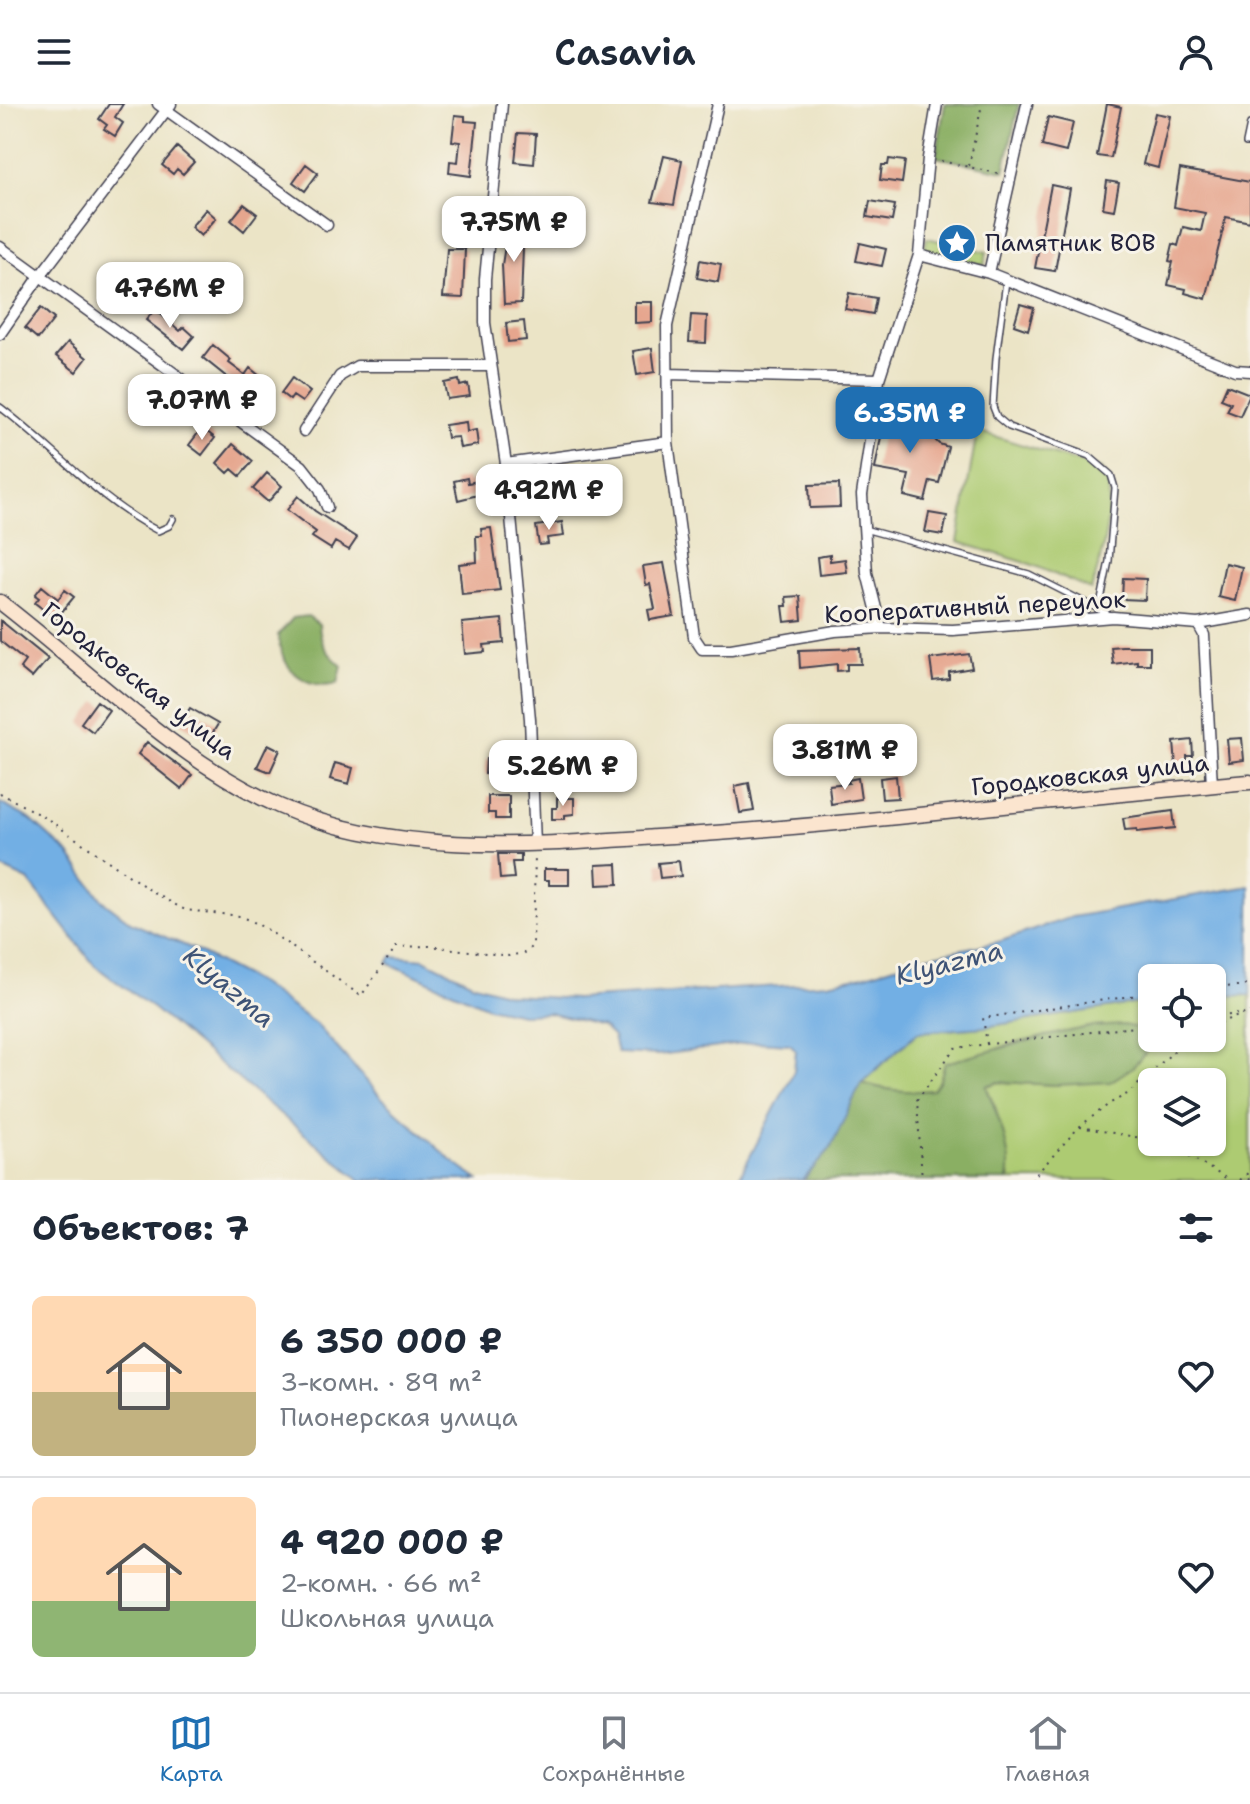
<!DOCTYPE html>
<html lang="ru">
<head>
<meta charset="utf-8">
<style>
  body { margin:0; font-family:"Shantell Sans",sans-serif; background:#f6f6f7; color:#1f2937; height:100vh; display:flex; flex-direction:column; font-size:30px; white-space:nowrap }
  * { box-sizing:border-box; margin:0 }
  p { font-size:26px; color:#747a83 }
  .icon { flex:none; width:44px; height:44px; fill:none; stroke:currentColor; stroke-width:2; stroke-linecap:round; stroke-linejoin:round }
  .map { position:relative; height:1076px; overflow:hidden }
  .side { display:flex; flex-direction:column; background:#fff; flex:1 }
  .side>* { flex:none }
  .controls { position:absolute; left:1138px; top:860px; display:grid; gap:16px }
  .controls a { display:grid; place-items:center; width:88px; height:88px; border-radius:12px; background:#fff; box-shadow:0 2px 6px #0004; font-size:40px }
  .price { position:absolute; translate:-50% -68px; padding:0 18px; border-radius:16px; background:#fff; color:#222; font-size:26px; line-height:52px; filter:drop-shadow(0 2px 4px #0008) }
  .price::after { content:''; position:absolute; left:50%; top:48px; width:24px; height:18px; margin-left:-12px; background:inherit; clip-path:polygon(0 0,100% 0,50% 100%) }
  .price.on { background:#1f6fb2; color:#fff }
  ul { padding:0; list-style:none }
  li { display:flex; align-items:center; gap:24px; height:200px; padding:0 32px }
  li+li { border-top:2px solid #e0e1e3 }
  li span { display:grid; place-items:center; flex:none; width:224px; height:160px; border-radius:12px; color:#555 }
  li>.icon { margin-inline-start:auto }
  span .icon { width:96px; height:96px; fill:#fffc; stroke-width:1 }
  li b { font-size:34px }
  h2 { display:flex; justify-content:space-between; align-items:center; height:96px; padding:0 32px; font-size:34px }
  header { display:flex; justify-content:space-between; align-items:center; height:104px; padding:0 32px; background:#fff; font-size:36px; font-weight:600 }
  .menu { display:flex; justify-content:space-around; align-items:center; height:112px; border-top:2px solid #e0e1e3; background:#fff; font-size:22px; color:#747a83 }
  .menu a { display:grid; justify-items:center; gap:4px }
  .menu .on { color:#1f6fb2 }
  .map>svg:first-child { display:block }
  .green { fill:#adcb72; stroke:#687656; stroke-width:2; fill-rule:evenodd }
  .forest { fill:#8aaf64; stroke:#566850; stroke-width:2 }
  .water { fill:#72afe4; stroke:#4a6890; stroke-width:2 }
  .building { fill:#e6a68e }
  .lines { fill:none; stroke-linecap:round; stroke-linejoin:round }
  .service-casing { stroke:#403f50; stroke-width:8 }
  .minor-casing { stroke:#403f50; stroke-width:13 }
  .secondary-casing { stroke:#403f50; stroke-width:17 }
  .path { stroke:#403f50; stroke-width:2; stroke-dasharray:2 6; stroke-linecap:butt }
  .service { stroke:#fff; stroke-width:5 }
  .minor { stroke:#fff; stroke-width:10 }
  .secondary { stroke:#fbe5cf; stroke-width:14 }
  .labels { text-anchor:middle; stroke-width:6; stroke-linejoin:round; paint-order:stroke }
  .poi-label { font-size:24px; fill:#22223b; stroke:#f7f3e8; text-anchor:start }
  .street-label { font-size:24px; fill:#22223b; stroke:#f7f3e8 }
  .water-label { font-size:26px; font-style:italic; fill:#3e5376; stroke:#f7f3e8 }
</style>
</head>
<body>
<header><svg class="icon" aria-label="menu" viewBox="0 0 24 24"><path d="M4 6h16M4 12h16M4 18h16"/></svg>Casavia<svg class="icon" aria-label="person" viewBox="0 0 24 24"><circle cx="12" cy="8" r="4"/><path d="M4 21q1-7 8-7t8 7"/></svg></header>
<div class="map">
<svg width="1250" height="1076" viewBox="0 0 1250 1076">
  <rect width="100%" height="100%" fill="#f7f3e8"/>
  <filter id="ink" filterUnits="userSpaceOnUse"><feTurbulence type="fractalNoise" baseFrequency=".0125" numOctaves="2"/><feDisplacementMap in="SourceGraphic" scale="16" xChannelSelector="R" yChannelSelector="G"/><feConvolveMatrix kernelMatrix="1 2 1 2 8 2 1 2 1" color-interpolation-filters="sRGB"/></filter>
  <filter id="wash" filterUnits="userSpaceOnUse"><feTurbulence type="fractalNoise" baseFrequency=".006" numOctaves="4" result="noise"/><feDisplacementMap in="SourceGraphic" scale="32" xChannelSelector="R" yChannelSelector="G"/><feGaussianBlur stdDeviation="1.8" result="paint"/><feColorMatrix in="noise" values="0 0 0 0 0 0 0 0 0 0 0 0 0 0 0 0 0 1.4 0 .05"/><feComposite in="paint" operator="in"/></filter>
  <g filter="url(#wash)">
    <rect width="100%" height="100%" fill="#ebe4c6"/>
    <path class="green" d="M927,134l60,14 -3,13 -60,-15z
      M977,327l124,38c19,21 -1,95 -10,121l-58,-25 -75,-23z
      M1250,891v185h-242l2,-3 -14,-68 -10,-23 13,-4 58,3 33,-58 -83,18 -33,13 -28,5 -6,17 -7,10c-26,3 -47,0 -72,-7l57,-51 66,-5 168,-26v37h60v-42zM1152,978h60v60h-60z"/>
    <path class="forest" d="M945,0h74l-15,67 -68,-14z
      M308,512l11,8c1,20 7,28 23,42l-4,17c-33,8 -57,-14 -60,-48l15,-17z
      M1124,921l12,3 12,7 1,14 -16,18 -23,15 -53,3 -58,-3 -13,4c10,24 28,68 22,94h-205l27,-31 31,-66c25,7 46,10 72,7l7,-10 5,-17 101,-27 44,-9z"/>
    <path class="water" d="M0,699l30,16 38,34 34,47 30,23 59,25 69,36 57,41 63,71 71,64 27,20h-118l-206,-171 -59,-43 -67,-86 -28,-13z
      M1250,782v109l-38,1v-18h-60v23l-168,26 -66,5 -57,51 -31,66 -27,31h-68l6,-6 53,-103 2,-21 -6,-6 -33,-2 -99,13 -41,-2 -4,-16 -11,-11 -53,-13 -27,1 -34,-7 -100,-44 4,-7 32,3 48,24 39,12 65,4 251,-16 36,-7 61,-19 74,-15 74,-25z"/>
    <g id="blocks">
      <path class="building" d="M109,0h14l-8,13 8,6 -8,13 -11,-7 3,-4 -8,-6z
        M1107,0l14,3 -10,51 -14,-2z
        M1155,9l15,3 -12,52 -15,-4z
        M455,11l10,1v5l12,1 -6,54 -22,-3 1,-12 8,1 2,-20 -8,-1z
        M1048,13l25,6 -7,29 -24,-6z
        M518,29l18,1 -2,30 -19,-2z
        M177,43l17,15 -11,12 -6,-5 -4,5 -11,-9z
        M664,52l18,4 -8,45 -22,-3z
        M889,55l16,2 -3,22 -22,-3 2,-15h6z
        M306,60l12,9 -13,18 -12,-9z
        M1180,65l70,13v40l-24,-5 -20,82 -21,-6 1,-4 -18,-4 5,-23 -4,-1 4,-17 5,2 5,-19 18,4 4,-18 -31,-6z
        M1107,77l12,2 -5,27 -11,-2z
        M1051,81l19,4 -15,82 -20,-3z
        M870,97l25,4 -3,16 -25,-4z
        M244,100l13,10 -13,17 -13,-11z
        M206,105l10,9 -15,18 -10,-9z
        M508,122l20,1 -2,20h-3l-2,56 -17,1 -2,-39z
        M860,139l26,6 -4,17 -26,-5z
        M447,145h18l-2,49 -20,-1z
        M700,156l21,4 -3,18 -21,-4z
        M120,170l24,19 -13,17 -16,-12 4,-4 -9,-7z
        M849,189l27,5 -3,16 -28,-5z
        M635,198h17v20l-17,1z
        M1020,200l14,4 -6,22 -14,-5z
        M41,204l13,11 -16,20 -13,-11z
        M155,205l25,22 4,-4 10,9 -11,13 -37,-29z
        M691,211l16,1 -1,27 -17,-1z
        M524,217l2,19 -18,2 -2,-19z
        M68,238l19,16 -11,14 -20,-16z
        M213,241l18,15 -2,3 16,12 5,-7 11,9 -13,17 -45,-36z
        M652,244l3,24 -18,3 -4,-24z
        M292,274l18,14 -8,10 -9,-6 -3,4 -9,-7z
        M142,276l14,11 -18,21 -7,-6 7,-10 -5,-4z
        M459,276l1,6 8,-2 2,12 -23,3 -3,-16z
        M1227,281l23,9 -10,22 -13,-5 4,-8 -10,-4z
        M888,295l15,2 -6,33 22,5 11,-4 9,9 9,3 -9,36 -9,-2 -5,20 -21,-5 5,-21 -34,-6z
        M466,318l1,10 9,-2 2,15 -18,3 -2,-11 -11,1 -2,-13z
        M202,324l13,10 -13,17 -13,-10z
        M233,340l20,17 -13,15 -8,-7 -4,4 -11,-10z
        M580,362l1,11 -33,4 -2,-11z
        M267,369l15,13 -14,16 -15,-13z
        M467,374l1,5 15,-3 3,13 -28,7 -4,-19z
        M839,380l1,23 -30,1 -1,-23z
        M298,392l17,15 42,27 -8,12 -14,-8 -4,7 -19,-12 4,-5 -29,-22z
        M929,409l18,3 -4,19 -18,-3z
        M562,418l2,14 -17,2 1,6 -9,1 -3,-19z
        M491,424l9,62 -38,4 -3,-30 18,-2 -1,-26h6l-1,-7z
        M830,451v6l15,-2 2,13 -28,3 -2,-18z
        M664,459l10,53 -24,4 -2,-10 7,-1 -5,-25 -4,1 -3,-19z
        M1225,459l17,4 -7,34 -17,-4z
        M1123,474l23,1 -1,21 -23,-1z
        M42,482l16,13 7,-9 9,7 -18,22 -21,-16 4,-5 -4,-3z
        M800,492l2,24 -17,2 -2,-16h4l-1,-9z
        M502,515l2,24 -20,2 1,7 -20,2 -3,-31z
        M0,516l48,39 -16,19 -12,-10 5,-7 -25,-20z
        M1122,542h28v18h-13v-3l-24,3 -2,-17z
        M860,544l1,16h-14v6l-10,1v-7l-37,4 -1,-18z
        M969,550l3,14 -23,4v7l-16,2 -3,-22z
        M97,597l12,9 -16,22 -12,-9z
        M190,604l28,16 -9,15 -28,-16z
        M1242,634l2,22 -15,2 -2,-23z
        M1192,636l1,16h-6v10h-11l-2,-24z
        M147,638l45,33 -10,14 -44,-35z
        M268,640l12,6 -10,22 -13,-5z
        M486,655l26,2 -2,15 -25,-2z
        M335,659l18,5 -4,16 -19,-5z
        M896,672l2,22 -16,1 -2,-21z
        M858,674l3,21 -30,5 -2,-19 20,-2 -1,-3z
        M749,679l5,28 -14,2 -5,-27z
        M488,692h21v23h-14v-6h-7z
        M557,694h17v16l-9,1v4h-13v-11h5z
        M1173,707l2,17 -38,4v-3l-12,1 -2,-12z
        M498,750h23v8h-9l2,16 -14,1z
        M679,757l2,15 -21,2 -2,-15z
        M617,760l1,20 -21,1 -1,-20z
        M544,765h25v16h-20v-5h-5z"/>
    </g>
  </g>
  <g filter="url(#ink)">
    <use href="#blocks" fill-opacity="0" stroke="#403f50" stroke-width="2"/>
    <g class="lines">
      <defs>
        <path id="service" d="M1250,20l-4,19h4
          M1006,177l-10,77 -3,49 4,10 12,10 80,29 22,19 4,13 -6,73 -10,49
          M0,303c53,40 98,93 158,124l11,-5 4,-7
          M864,425l165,45 81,41"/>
        <path id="minor" d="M158,0l169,121
          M502,0l-17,175v44l21,141 24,255 5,125
          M718,0l-51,222 1,116 26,195 8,12h29l104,-18 46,-3 72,2 160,-13 85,7 6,11 8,150
          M0,143l302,219 18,23 7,18
          M919,151l70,18 246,97 15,1
          M989,169l38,-169
          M0,230l40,-58 131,-172
          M667,270l212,5
          M304,327l36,-55 17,-10h134
          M506,360l162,-22
          M1198,520l52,-9
          M881,524l-14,-55 -5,-78 17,-116 40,-124 9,-97 9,-54"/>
        <path id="secondary" d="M0,498c90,69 174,157 279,204 120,53 267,38 394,30 193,-12 385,-38 577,-54"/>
      </defs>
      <use href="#service" class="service-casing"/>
      <use href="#minor" class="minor-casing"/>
      <use href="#secondary" class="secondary-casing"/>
      <path class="path" d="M941,57l60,13
        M969,62l13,-62
        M0,689l49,27 105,73 31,17 55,6 25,12 96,68 35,-49 33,-1 80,10 18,-4 6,-8 2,-89
        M1212,884l38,-3
        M1212,913l27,-3
        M1212,921l38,-13
        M987,940l-4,-26 169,-25
        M1080,1023l72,13
        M1161,1038l7,1 61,37
        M922,1076l-5,-80 38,-52 197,-23
        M1031,1076l48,-53 30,-23 20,-11 59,-55
        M1240,1076l10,-9
        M1248,1076l2,-2"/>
      <use href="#service" class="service"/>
      <use href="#minor" class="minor"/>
      <use href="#secondary" class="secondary"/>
    </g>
  </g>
  <defs>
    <symbol id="sight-disc" viewBox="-11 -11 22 22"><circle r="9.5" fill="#1f6fb2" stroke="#f7f3e8"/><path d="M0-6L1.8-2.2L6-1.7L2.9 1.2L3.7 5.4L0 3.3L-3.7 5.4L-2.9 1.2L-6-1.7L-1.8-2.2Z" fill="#fff"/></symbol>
  </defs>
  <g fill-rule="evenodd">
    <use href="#sight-disc" x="935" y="117" width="44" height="44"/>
  </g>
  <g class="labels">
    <g class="poi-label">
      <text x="985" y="147">Памятник ВОВ</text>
    </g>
    <g class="street-label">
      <text transform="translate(975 503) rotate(-3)" y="8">Кооперативный переулок</text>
      <text transform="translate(139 577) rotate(38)" y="8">Городковская улица</text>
      <text transform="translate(1090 671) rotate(-6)" y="8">Городковская улица</text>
    </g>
    <g class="water-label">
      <text transform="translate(949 859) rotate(-14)" y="9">Klyazma</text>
      <text transform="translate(229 883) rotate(40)" y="9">Klyazma</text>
    </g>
  </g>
</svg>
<div class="controls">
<a><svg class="icon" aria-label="locate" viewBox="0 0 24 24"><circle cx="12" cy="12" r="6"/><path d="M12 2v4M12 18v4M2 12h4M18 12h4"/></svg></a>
<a><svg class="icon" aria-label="layers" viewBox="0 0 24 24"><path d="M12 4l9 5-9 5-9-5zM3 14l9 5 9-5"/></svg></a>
</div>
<b class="price" style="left:514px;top:160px">7.75M ₽</b>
<b class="price" style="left:170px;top:226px">4.76M ₽</b>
<b class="price" style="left:202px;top:338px">7.07M ₽</b>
<b class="price on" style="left:910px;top:351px">6.35M ₽</b>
<b class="price" style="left:549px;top:428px">4.92M ₽</b>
<b class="price" style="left:845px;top:688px">3.81M ₽</b>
<b class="price" style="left:563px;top:704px">5.26M ₽</b>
</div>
<section class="side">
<h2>Объектов: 7<svg class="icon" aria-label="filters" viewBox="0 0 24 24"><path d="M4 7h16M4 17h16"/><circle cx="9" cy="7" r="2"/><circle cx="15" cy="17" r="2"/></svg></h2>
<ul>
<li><span style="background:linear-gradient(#ffd9b3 60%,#c2b280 0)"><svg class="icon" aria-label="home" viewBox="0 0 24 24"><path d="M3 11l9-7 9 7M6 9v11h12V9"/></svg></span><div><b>6 350 000 ₽</b><p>3-комн. · 89 m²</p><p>Пионерская улица</p></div><svg class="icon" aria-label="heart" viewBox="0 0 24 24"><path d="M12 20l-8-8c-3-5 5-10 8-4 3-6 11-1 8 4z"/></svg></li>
<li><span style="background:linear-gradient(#ffd9b3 65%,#8fb573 0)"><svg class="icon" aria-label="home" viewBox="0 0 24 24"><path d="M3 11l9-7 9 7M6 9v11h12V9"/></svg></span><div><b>4 920 000 ₽</b><p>2-комн. · 66 m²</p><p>Школьная улица</p></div><svg class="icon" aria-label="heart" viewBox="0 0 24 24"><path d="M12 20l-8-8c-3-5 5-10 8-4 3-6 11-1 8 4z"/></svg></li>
</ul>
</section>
<nav class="menu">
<a class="on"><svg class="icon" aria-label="map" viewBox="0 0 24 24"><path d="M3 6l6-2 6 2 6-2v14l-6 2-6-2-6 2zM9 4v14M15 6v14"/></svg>Карта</a>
<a><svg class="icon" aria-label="saved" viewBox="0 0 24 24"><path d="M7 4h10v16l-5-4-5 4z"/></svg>Сохранённые</a>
<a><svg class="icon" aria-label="home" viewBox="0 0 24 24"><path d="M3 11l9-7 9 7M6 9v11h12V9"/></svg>Главная</a>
</nav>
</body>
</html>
